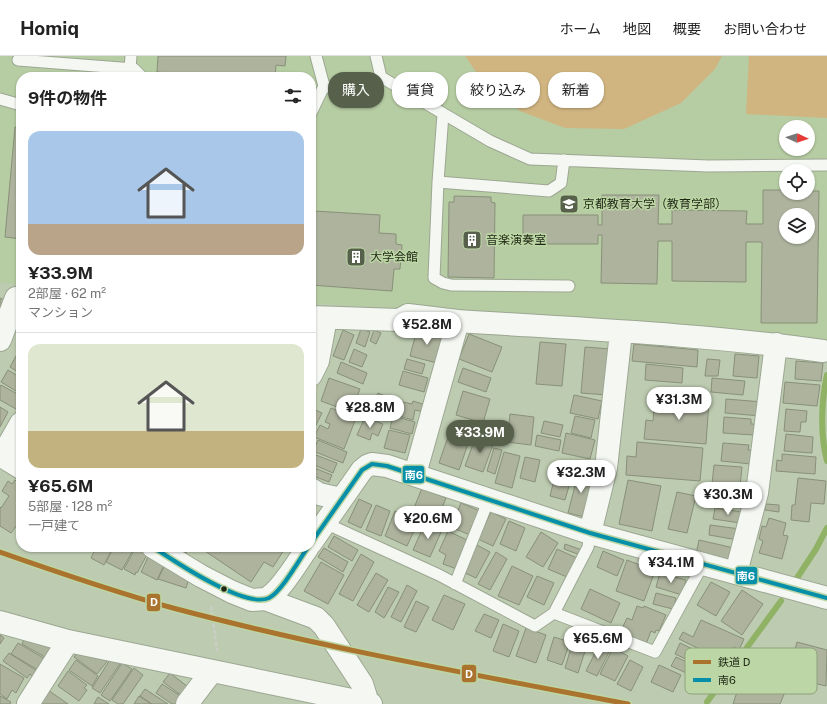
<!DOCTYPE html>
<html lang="ja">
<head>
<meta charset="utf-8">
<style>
  body { margin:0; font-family:"Public Sans","Noto Sans JP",sans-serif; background:#f6f6f6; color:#222; height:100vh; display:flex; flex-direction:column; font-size:15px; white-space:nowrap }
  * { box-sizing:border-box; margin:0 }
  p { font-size:13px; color:#767676 }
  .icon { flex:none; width:22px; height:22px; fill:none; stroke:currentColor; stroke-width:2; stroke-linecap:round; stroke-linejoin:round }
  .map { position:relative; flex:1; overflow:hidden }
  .panel { position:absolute; left:16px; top:16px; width:300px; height:480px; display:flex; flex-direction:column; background:#fff; border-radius:16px; box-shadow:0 1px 3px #0004 }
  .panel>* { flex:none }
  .guide { position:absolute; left:328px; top:16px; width:380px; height:36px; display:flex; gap:8px }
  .needle { width:26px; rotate:93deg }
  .buttons { position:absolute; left:779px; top:64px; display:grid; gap:8px }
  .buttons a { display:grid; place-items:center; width:36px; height:36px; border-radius:50%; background:#fff; box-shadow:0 1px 3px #0004; font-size:20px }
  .price { position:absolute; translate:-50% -34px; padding:0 9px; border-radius:14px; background:#fff; color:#222; font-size:13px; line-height:26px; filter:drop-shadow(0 1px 2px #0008) }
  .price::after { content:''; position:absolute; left:50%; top:24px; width:12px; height:9px; margin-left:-6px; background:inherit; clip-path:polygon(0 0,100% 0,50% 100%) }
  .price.current { background:#56604b; color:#fff }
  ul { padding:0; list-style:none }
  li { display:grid; align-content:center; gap:8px; height:212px; padding:0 12px }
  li+li { border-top:1px solid #e0e0e0 }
  li span { display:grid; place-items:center; height:124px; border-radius:12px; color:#555 }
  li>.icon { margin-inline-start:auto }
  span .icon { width:72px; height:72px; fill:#fffc; stroke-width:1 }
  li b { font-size:17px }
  h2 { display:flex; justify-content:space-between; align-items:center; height:48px; padding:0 12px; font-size:17px }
  .pill { padding:0 14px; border-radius:16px; background:#fff; box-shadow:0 1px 3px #0004; font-size:14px; line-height:36px }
  .pill.current { background:#56604b; color:#fff }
  header { display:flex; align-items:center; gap:24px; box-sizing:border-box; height:56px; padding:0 20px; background:#fff; border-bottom:1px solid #e0e0e0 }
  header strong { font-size:19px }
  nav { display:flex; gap:22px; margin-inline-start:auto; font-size:14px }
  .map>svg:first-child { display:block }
  .built { fill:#b6cca2; fill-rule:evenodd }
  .green { fill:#d0b580 }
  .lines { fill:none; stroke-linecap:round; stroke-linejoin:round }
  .stream { stroke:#8fb264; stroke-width:6 }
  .building { fill:#adb39d; stroke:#89907a; fill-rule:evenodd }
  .lane-casing { stroke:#9ca792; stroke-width:13 }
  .street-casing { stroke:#9ca792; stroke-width:24 }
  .path { stroke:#cacec6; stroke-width:2.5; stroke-dasharray:4 2; stroke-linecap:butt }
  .lane { stroke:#f5f7f3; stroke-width:11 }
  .street { stroke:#f5f7f3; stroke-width:22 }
  .bus-1-casing { stroke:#bdd6a5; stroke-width:7 }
  .bus-1 { stroke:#068fa9; stroke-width:4 }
  .rail-1-casing { stroke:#bdd6a5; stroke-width:8 }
  .rail-1 { stroke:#aa742e; stroke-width:5 }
  .bus-dot { fill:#1e2714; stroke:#bdd6a5; stroke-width:1.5 }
  .labels { text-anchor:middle; stroke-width:3; stroke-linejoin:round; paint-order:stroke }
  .poi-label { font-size:12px; fill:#1e2714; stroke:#bdd6a5; text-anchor:start }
  .key { fill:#bdd6a5; stroke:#8da27a; stroke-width:1 }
  .key-label { font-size:11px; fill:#1e2714 }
  .line-badge { stroke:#bdd6a5; stroke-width:1.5 }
  .badge-label { font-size:11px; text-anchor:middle; font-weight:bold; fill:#fff }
</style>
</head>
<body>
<header>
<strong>Homiq</strong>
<nav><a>ホーム</a><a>地図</a><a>概要</a><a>お問い合わせ</a></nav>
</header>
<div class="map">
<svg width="827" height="648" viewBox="0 0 827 648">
  <rect width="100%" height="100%" fill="#bdcbb0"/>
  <path class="built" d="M0,0h827v288l-53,-11 -463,-30v-226h-290v207l-21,-1zM786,71h22v22h-22zM786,115h22v22h-22zM786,159h22v22h-22z"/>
  <path class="green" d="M465,0h257l-7,13 -34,34 -57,26 -59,-1 -45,-17 -41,-35z
    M749,0h78v62l-81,-4z"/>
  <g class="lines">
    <path class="stream" d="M827,319c-6,27 -7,59 0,86
      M797,522l19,-29 11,-21
      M707,646l74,-101"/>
  </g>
  <path class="building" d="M158,0h128l-1,10 -9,-1 -1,12h-71l-47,-5z
    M15,71l6,1v111l-16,-2z
    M763,134h23v3h22v-2h11l-2,132h-56l1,-81h-16v40l-74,-1v-40h-14l-1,43 -56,-1 1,-48h-4v9h-75v-29h75v10h4v-30h57l-1,29h14v-14l75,1 -1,13h17zM786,159h22v22h-22z
    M454,140l37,1v5l4,1 -1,75 -46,-1 1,-75h5z
    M314,155l66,4 -1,18 17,1v10l6,1 -2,24h-6l-2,22 -81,-6v-73z
    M0,242l4,2 -4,9z
    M361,273l9,3 -5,15 -9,-4z
    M417,273l27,7 -7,27 -27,-7z
    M343,274l11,5 -10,25 -11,-4z
    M374,274l7,3 -5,11 -6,-3z
    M469,278l33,13 -10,25 -33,-13z
    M540,286l26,2 -4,42 -26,-2z
    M634,288l64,6 -1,17 -65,-6z
    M585,291l26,2 -4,46 -26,-2z
    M354,293l13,6 -5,12 -13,-5z
    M735,298l24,2 -2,22 -24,-2z
    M16,300l5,3v15l-11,-7z
    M407,303l18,5 -3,10 -18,-5z
    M707,303l13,1 -2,16h-13z
    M796,305l27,2 -2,18 -26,-2z
    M341,306l26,11 -4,11 -26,-11z
    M646,308l37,4 -1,15 -37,-3z
    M463,312l28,10 -5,14 -28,-10z
    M8,314l13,8v16l-20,-12z
    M403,315l25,7 -4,14 -25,-7z
    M329,322l31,11 -9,23 -30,-11z
    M712,322l33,3 -2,14 -32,-3z
    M785,326l35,3 -3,21 -34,-3z
    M1,329l20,11v5l-5,8 -16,-9v-13z
    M463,335l27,8 -7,24 -27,-8z
    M378,337l14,6 -6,13 -14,-6z
    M574,339l28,6 -4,18 -28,-6z
    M655,340l54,5 -3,43 -62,-5 2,-19 7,1z
    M726,343l37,3 -2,14 -36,-3z
    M398,345l14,3 1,-3 13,4 -2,7 -9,-2 -2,10 -18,-5z
    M0,351l8,5 -8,15z
    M311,352l11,5 -11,22z
    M331,352l25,10 -12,31 -30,-12 6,-12 8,4 2,-5 -5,-2z
    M786,353l21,2 -1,11h-5l-1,10 -16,-1z
    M510,358l24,3 -3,28 -24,-3z
    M393,360l22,6 -3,12 -22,-6z
    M575,360l20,4 -4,18 -20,-5z
    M365,361l18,7 -5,12 -6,-3 -2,7 -13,-5z
    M724,361l27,2v5h4l-1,11 -31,-2z
    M544,365l19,4 -3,12 -19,-4z
    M451,372l20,7 -12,35 -20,-7z
    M389,374l21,5 -5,18 -21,-5z
    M566,377l29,7 -5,19 -28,-6z
    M786,378l27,3 -1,16 -28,-2z
    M537,379l24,5 -2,11 -24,-5z
    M476,380l18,6 -11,30 -18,-6z
    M318,384l29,12 -4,11 -30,-12z
    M637,386l66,6 -3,33 -74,-6 1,-19 9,1z
    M723,387l26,2 -1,5h4l-1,14 -30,-3z
    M494,392l8,2 -7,24 -8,-3z
    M504,396l16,4 -8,32 -17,-5z
    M782,398l34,3 -1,17 -39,-3 1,-11 5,1z
    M316,399l21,8 -4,10 -21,-9z
    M525,401l15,3 -5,22 -15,-4z
    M714,409l28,2 -2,19 -28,-2z
    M312,411l20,8 -3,7 -18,-7z
    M557,412l16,4 -8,28 -15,-4z
    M579,414l15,4 -9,43 -17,-4z
    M798,422l28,3 -2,23 -13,-1 -2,19 -18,-2 1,-15h3z
    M15,424l6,4v44l-4,-3 -6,8 -11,-7v-19l1,1 8,-12 -7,-5 6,-10 4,3z
    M628,424l33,6 -9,45 -33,-7z
    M422,432l24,10 -8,20 -24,-10z
    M708,432l25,2 -1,16 -26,-2z
    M677,436l19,4 -9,37 -19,-4z
    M359,443l13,6 -11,23 -13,-6z
    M461,447l19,8 -10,24 -19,-8z
    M766,448l13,1v7l-14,-2z
    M376,449l14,6 -9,25 -15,-6z
    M715,452l27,4 -1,11 -28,-4z
    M395,455l23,11 -11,24 -22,-10z
    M491,456l15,7 -13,27 -15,-7z
    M769,462l17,5 -3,12 5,1 -6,23 -23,-6 4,-12 -4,-2 3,-13 4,1z
    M509,465l16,7 -9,23 -16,-7z
    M425,467l17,7 -12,27 -17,-7z
    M710,469l30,4 -2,11 -29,-5z
    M448,475l19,9 -10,29 -14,-5 3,-9 -7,-4z
    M541,476l17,11 -15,24 -17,-10z
    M334,480l24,14 -6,11 -24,-14z
    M699,484l35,8 -3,14 -35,-8z
    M565,488l17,6 -2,5 -16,-6z
    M477,489l13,7 -14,26 -13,-6z
    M96,491h17l-9,18 -13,-7z
    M114,491h13l6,3 -11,20 -16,-8z
    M136,491l12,6 -11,20 -1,-1 -1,3 -11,-6z
    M175,491h15l-4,6z
    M208,491h71l5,3 -11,17 -9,-5 -13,20 -46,-31z
    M324,492l24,14 -5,10 -25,-15z
    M557,493l20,9 -10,19 -19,-8z
    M603,495l21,9 -7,16 -20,-9z
    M496,496l11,7 -17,31 -12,-6z
    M361,498l13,8 -21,39 -14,-7z
    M149,499l16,8 -8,17 -16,-8z
    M627,504l28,11 -11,30 -28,-10z
    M321,506l23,13 -16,29 -24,-13z
    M166,507l24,13 -4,12 -28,-9z
    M512,510l21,10 -14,29 -21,-9z
    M376,517l12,7 -19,32 -12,-7z
    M660,517l26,7 -4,15 -26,-8z
    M537,520l17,7 -10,22 -17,-8z
    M711,526l19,10 -14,24 -19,-11z
    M407,529l10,6 -16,31 -10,-5z
    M388,531l11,5 -15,26 -9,-6z
    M590,533l30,14 -9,20 -30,-14z
    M742,534l21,14 -21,31 -21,-14z
    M656,537l20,5 -3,11 -20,-5z
    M444,539l21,9 -12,26 -21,-10z
    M416,545l13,6 -13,25 -12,-5z
    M637,550l6,2 1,-2 22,9 -7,16 -3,-1 -1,3 -4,-2 -5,13 -26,-11 7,-15 5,2z
    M484,558l15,6 -8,18 -16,-7z
    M701,564l43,19 -5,11 -5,-3 -4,7 -10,-5 -4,8 -37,-18 4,-7 10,5z
    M503,568l16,7 -10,26 -16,-6z
    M526,572l20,7 -10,28 -20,-7z
    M0,579l4,3 -4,6z
    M554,581l16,5 -8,23 -15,-5z
    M24,583l23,5 8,7 -5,9 -28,-16z
    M573,585l14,4 -9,28 -13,-5z
    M797,586l30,8 -1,36 -38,-9z
    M18,587l27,16 -7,11 -27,-16z
    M680,587l42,20 -4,11 -43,-20z
    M599,589l11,5 -13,26 -11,-5z
    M81,591l15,12 4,-6 9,6 -12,15 -23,-17z
    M613,592l15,8 -13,25 -15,-7z
    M9,597l28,18 -4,6 -3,-3 -3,4 -24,-17z
    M113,599l9,6 -22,32 -8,-5z
    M676,601l32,15 -4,9 -33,-15z
    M76,604l22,16 -6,10 -23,-16z
    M630,604l13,7 -12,24 -14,-7z
    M122,607l10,6 -22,32 -9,-6z
    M0,608l24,14 -8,15 -4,-3 -5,9 -7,-5z
    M659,609l22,10 -8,17 -22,-10z
    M134,612l9,7 -20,29h-5l-6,-4z
    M68,615l19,14 -3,3 3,2 -8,11 -21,-15z
    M170,617l18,14 -6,9 -19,-14z
    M742,621l43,15 -5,12h-47z
    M162,628l20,13 -5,7h-5l-16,-11z
    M145,633l23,15h-16l-12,-8z
    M48,634l20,14h-25l-4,-3z
    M0,640l11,6 -1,2h-10z
    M139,640l12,8h-17z
    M98,641l11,7h-15z"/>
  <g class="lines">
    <defs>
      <path id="lane" d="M316,0l8,30 27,5 18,-7 12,-7
        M376,0l5,21 109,64 40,18 178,7 119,-1
        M18,4l116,9 8,8
        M130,12l1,-12
        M0,43l21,6
        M311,57l13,-27
        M443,58l-5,68 -4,96 9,5 8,2 118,1
        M438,126l111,9 12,-8 3,-23
        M325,467l114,52 96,51 19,-13 34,-66 2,-14
        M455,528l34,-85
        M554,557l101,39 48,-88"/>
      <path id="street" d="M311,261l88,3 9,-5 50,6 -43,153
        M458,265c122,8 245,13 365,30
        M0,284l16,-42
        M311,319l7,-14 8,-43
        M0,399l21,13
        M2,400l19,-33
        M311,433l8,5 22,5
        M590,477l16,-65 15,-136
        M311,487l51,-73 5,-4 5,-2 15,2 203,67 237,65
        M153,491l48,29 31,16 20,8 13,-1 51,19 8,8 38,58 6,19
        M736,517l21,-80 19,-149
        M265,543c15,-6 33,-38 43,-52
        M0,566l68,19 303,63
        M28,648l40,-63
        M187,648l25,-33"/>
    </defs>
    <use href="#lane" class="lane-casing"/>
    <use href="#street" class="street-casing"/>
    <path class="path" d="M211,550l6,45"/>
    <use href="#lane" class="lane"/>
    <use href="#street" class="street"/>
    <defs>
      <path id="bus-1" d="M311,487l51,-73 10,-6 15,2 203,67 237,65
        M153,491c21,14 92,62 116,51 13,-7 30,-38 39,-51"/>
    </defs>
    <use href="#bus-1" class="bus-1-casing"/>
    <use href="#bus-1" class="bus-1"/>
    <defs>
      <path id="rail-1" d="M0,496c57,20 115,40 173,56 150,40 303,67 455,96"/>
    </defs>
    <use href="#rail-1" class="rail-1-casing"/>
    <use href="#rail-1" class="rail-1"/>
  </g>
  <defs>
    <symbol id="university-square" viewBox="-11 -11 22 22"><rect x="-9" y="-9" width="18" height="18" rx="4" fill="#56604b" stroke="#bdd6a5"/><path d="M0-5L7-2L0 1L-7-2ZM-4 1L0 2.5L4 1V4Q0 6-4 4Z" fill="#fff"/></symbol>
    <symbol id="building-square" viewBox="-11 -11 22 22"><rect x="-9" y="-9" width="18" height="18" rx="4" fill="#56604b" stroke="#bdd6a5"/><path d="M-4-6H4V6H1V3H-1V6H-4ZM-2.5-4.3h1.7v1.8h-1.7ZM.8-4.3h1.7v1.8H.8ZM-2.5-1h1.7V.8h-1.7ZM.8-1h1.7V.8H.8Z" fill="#fff"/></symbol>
  </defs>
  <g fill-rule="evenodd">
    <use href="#university-square" x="558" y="137" width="22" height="22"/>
    <use href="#building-square" x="461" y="173" width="22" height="22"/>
    <use href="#building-square" x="345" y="190" width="22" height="22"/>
  </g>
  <circle class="bus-dot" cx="224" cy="533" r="3.5"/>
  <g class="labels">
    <g class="poi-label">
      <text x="583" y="152">京都教育大学（教育学部）</text>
      <text x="486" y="188">音楽演奏室</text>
      <text x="370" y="205">大学会館</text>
    </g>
  </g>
  <rect x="685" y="592" width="132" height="46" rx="6" class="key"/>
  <rect x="693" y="604" width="18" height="4" fill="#aa742e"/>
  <rect x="693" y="622" width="18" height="4" fill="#068fa9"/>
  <g class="key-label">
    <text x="718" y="610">鉄道 D</text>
    <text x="718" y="628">南6</text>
  </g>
  <g class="line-badge">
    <rect x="402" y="409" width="23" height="19" rx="4" fill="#068fa9"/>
    <rect x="735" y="510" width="23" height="19" rx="4" fill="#068fa9"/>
    <rect x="146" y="537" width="15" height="19" rx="4" fill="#aa742e"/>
    <rect x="461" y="608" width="16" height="19" rx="4" fill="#aa742e"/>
  </g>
  <g class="badge-label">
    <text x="414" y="423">南6</text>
    <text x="746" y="524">南6</text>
    <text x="154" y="550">D</text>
    <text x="469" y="622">D</text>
  </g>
</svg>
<div class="buttons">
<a><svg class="needle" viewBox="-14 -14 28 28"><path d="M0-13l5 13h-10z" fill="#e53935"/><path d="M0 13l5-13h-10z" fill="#767676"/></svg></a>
<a><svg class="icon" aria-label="locate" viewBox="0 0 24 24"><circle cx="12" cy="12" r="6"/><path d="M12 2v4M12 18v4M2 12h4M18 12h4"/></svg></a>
<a><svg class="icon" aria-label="layers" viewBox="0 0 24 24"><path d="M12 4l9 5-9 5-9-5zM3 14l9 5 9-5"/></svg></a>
</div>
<b class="price" style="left:427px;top:290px">¥52.8M</b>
<b class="price" style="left:679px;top:365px">¥31.3M</b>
<b class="price" style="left:370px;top:373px">¥28.8M</b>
<b class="price current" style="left:480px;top:398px">¥33.9M</b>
<b class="price" style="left:581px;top:438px">¥32.3M</b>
<b class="price" style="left:728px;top:460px">¥30.3M</b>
<b class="price" style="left:428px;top:484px">¥20.6M</b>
<b class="price" style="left:671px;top:528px">¥34.1M</b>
<b class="price" style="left:598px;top:604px">¥65.6M</b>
<div class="guide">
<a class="pill current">購入</a>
<a class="pill">賃貸</a>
<a class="pill">絞り込み</a>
<a class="pill">新着</a>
</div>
<section class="panel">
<h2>9件の物件<svg class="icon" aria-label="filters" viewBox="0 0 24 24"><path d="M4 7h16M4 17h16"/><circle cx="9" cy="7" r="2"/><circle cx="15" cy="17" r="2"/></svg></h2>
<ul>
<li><span style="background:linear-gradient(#a9c7e8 75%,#b9a48a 0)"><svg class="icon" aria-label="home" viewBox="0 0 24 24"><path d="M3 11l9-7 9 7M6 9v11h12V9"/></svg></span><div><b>¥33.9M</b><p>2部屋 · 62 m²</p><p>マンション</p></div></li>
<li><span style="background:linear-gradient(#dfe7d0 70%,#c2b280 0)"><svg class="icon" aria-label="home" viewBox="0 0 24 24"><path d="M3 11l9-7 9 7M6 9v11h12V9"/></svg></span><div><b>¥65.6M</b><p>5部屋 · 128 m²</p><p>一戸建て</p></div></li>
</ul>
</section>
</div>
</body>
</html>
